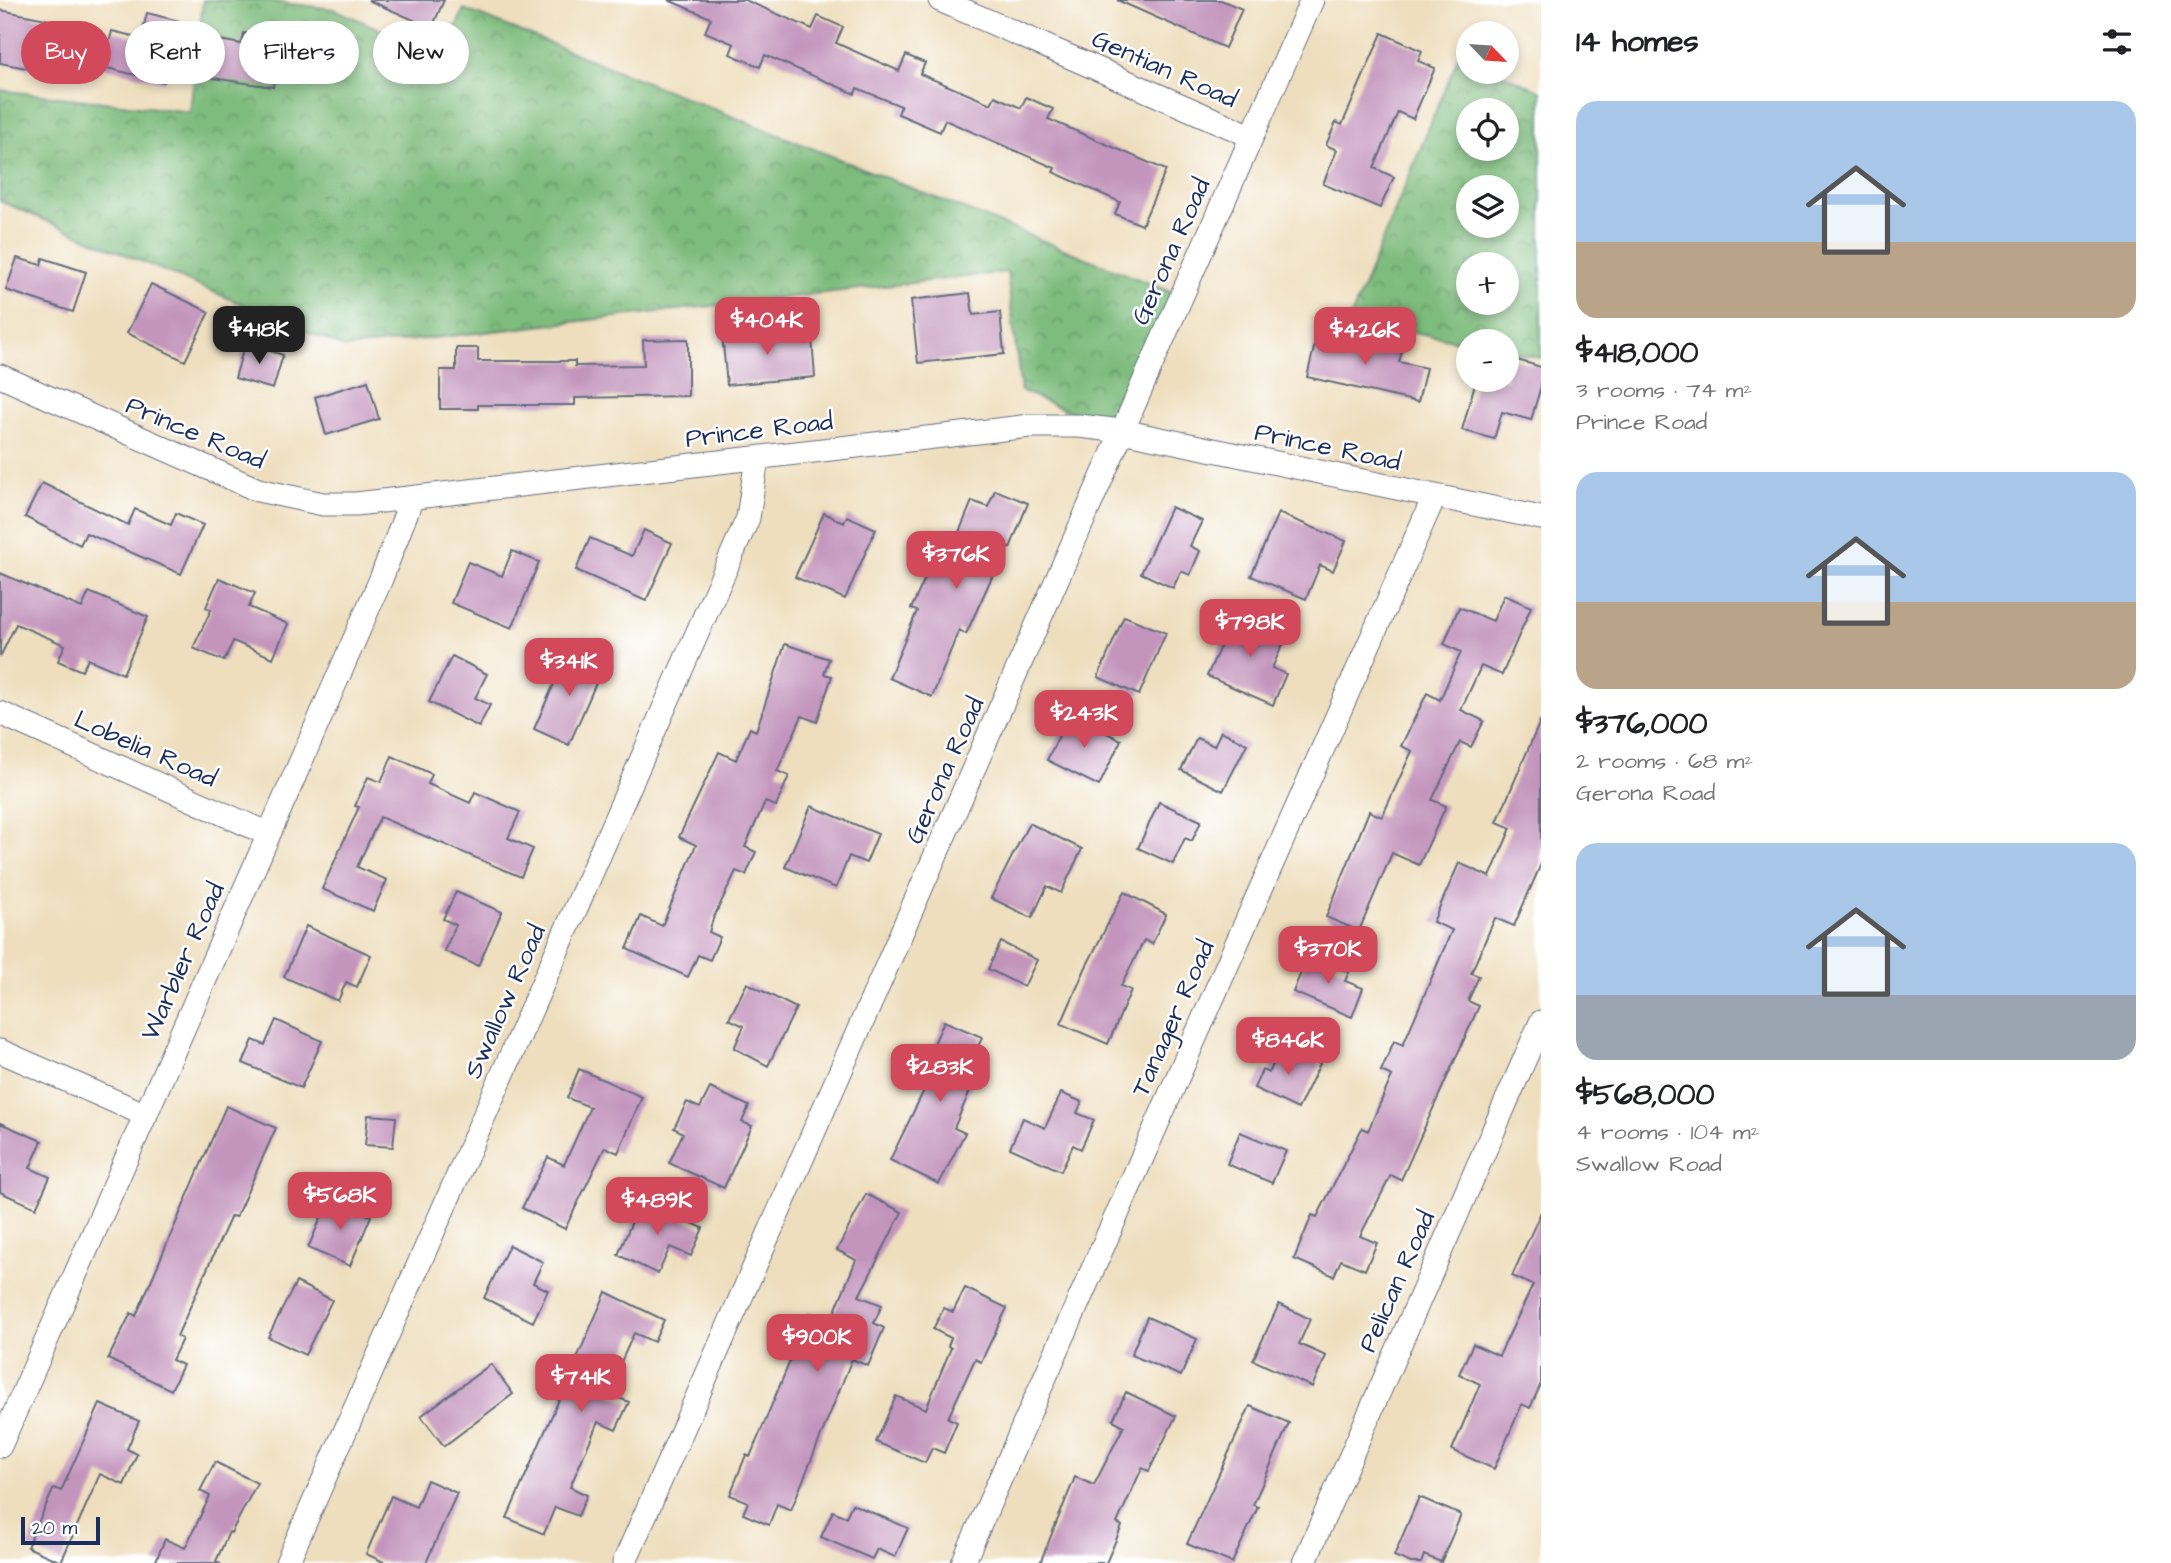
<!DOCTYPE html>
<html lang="en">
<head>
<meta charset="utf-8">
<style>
  body { margin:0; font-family:"Architects Daughter",sans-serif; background:#f2f2f2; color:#202124; height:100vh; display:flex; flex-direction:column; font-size:26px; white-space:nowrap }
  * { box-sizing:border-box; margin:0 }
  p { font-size:23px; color:#757577 }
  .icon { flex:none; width:38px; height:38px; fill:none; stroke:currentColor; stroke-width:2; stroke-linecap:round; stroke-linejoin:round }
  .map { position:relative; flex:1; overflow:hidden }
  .drawer { display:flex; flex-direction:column; background:#fff; width:630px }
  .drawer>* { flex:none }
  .top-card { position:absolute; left:21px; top:21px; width:665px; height:63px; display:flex; gap:14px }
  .needle { width:46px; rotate:115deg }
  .controls { position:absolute; left:1456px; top:21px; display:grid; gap:14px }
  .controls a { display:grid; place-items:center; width:63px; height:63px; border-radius:50%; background:#fff; box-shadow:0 4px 10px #0003; font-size:35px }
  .scale { position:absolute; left:21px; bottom:18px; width:79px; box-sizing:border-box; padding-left:7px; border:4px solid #1b2f5e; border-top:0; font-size:19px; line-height:24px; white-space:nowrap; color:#1b2f5e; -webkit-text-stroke:5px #fff; paint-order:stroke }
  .price { position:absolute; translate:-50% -60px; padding:0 16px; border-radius:14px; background:#d1495b; color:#fff; font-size:23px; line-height:46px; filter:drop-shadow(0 2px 4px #0008) }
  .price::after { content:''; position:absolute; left:50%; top:42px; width:21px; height:16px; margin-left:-10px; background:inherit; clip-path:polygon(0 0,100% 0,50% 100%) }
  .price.on { background:#222; color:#fff }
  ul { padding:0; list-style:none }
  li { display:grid; align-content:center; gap:14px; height:371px; padding:0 35px }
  li span { display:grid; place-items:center; height:217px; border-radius:21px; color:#555 }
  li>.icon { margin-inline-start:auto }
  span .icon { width:126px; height:126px; fill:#fffc; stroke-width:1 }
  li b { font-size:30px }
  h2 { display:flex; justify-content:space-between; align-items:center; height:84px; padding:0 35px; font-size:30px }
  .tag { padding:0 24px; border-radius:32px; background:#fff; box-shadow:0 4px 10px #0003; font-size:24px; line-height:63px }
  .tag.on { background:#d1495b; color:#fff }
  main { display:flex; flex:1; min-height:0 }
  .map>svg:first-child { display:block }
  .forest { fill:url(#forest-crowns); stroke:#4c766e; stroke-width:2; fill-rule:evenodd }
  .building { fill:#c395bd }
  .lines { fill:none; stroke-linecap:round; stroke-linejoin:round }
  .street-casing { stroke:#656c7f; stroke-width:25 }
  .street { stroke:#fff; stroke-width:23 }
  .labels { text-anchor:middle; stroke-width:5; stroke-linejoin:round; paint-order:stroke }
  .street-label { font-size:26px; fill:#1b2f5e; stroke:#fff }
</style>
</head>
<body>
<main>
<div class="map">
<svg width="1541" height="1563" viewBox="0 0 1541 1563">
  <defs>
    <pattern id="forest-crowns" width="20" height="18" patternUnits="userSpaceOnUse" patternTransform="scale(1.75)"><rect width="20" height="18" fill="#7ebc7d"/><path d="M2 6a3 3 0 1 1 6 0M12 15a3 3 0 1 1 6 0" fill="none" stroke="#66996a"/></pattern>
  </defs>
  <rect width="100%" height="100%" fill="#fff"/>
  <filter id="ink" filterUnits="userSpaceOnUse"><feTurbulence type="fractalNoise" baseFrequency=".0143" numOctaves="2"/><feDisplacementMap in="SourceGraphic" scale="14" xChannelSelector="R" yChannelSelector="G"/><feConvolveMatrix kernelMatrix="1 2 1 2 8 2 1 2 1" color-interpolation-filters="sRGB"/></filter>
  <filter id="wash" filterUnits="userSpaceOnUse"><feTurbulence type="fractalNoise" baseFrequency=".00686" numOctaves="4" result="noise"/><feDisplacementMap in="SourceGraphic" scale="28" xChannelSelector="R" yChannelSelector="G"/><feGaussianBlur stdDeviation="1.57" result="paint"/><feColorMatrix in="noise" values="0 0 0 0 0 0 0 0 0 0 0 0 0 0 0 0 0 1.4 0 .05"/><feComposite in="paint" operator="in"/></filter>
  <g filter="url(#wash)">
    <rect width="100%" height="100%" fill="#eedebd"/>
    <path class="forest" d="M203,0h54l77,9 109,48 21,-48 712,285 -53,139 -102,-42 -14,-119 -662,76 -345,-147v-111l190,22z
      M1459,55l9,4v13h29l44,19v267l-34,-7v-10l-39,2 -118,-24zM1468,110h39v39h-39zM1468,187h39v39h-39zM1468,264h39v39h-39z"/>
    <g id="blocks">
      <path class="building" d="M368,0h76l-12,28z
        M668,0h77l67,29 6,-13 25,11 -7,16 63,28 7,-16 19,8 -5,11 71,30 4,-8 26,12 5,-11 27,12 -5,10 118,51 -24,55 -27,-11 5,-12 -67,-30 2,-4 -110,-48 -5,12 -42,-18 3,-8 -44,-18 -2,6 -90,-39 -5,12 -30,-13 4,-10 -29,-12 6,-14z
        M1117,0h104l21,9 -17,39z
        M0,10l46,9 -9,51 -37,-7z
        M147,13l32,8 -15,61 -61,-15 9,-36 29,7z
        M244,33l36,5 -7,49 -61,-9 7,-38 23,4z
        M1382,33l40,18 -4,10 17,7 -22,51 -15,-7 -24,56 20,9 -14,31 -57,-24 14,-34 -11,-5 10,-23 6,3z
        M17,258l24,7 2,-7 43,14 -13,40 -67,-22z
        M151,284l58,28 -24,49 -58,-28z
        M970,293l3,22 27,-3 4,42 -86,9 -7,-63z
        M786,328l1,12 25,-2 3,39 -88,8 -5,-51z
        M1318,331l84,20 -3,11 27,6 -8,34 -111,-25z
        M688,339v57l-113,2v7h-97v4h-38v-39h16v-22h22v13h97v5l69,-1 -1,-25z
        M245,343l38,12 -10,34 -38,-11z
        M1507,357l34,10v19l-10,34 -29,-8 -8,27 -32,-9 14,-50h31z
        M368,381l11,38 -53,16 -11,-38z
        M42,483l86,42 7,-16 36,16 5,-12 27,12 -22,49 -95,-41 -6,12 -55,-28z
        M995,490l33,13 -18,45 -4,-2 -40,88 -7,-4 -27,67 -43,-19 28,-67 -6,-2 19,-42 3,2 7,-14 8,4 24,-58 16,6z
        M1171,507l31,14 -12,25 10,5 -10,24 -9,-4 -8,17 -32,-15z
        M824,513l20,10 3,-7 29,13 -31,70 -50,-22z
        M1278,513l68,28 -13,30 -13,-6 -14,34 -55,-23z
        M644,530l28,13 -26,58 -70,-31 14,-32 42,18z
        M512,551l27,11 -27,66 -61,-25 17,-41 34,14z
        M0,573l82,35 7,-16 59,25 -25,57 -35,-15 -6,12 -24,-10 7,-16 -49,-21 -16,33z
        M219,578l36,15 -6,14 39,17 -15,34 -40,-17 -9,20 -31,-13 18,-38 -5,-3z
        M1504,595l27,12 -29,68 -21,-9 -20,44 23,11 -13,26 -11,-5 -28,58 14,6 -27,59 -27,-12 -33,78 -33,-14 43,-106 13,6 30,-66 -11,-5 26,-53 13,7 21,-48 -17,-8 15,-37 34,14z
        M1235,613l52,22 -15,33 14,6 -13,31 -66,-29z
        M1124,616l42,17 -27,62 -41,-18z
        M785,644l44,15 -5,15 8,2 -15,46 -15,-6 -25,55 12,5 -13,30 -11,-4 -20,45 11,5 -10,23 -10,-4 -23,48 -4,13 11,5 -10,23 -12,-5 -10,22 -61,-28 14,-33 21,10 34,-81 -17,-8 40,-85 17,8 14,-32 6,3z
        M568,652l35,15 -34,78 -35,-16z
        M452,656l35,18 -12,24 15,7 -11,22 -50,-25z
        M1069,715l52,25 -22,46 -52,-26z
        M1541,719v145l-27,62 -19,-8 -24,55 8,3 -11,25 11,5 -78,174 -10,-5 -31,61 17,7 -12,27 -24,-10 -7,16 -40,-17 18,-44 5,2 45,-89 6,3 24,-55 -11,-5 13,-30 9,4 49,-115 -19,-8 26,-59 31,14 21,-49 -14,-6z
        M1221,731l26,13 -24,47 -42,-21 16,-32 17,8z
        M392,756l40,18 -4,10 42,19 5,-11 45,20 -12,26 25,11 -12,28 -141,-60 -23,50 30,13 -14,31 -51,-22 37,-82 -4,-1 13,-29 13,5z
        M1159,802l42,19 -9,20 -7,-3 -12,26 -35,-16z
        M811,806l67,28 -12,29 -17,-7 -13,32 -51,-21z
        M1029,823l53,26 -21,44 -14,-7 -15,32 -41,-20z
        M456,892l46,20 -24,54 -34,-15 12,-26 -13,-6z
        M1124,892l42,22 -14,30 -8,-4 -23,46 10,4 -23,54 -47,-20 24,-55z
        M306,926l65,29 -14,32 -11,-5 -8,19 -54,-24z
        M1001,942l36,18 -13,27 -36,-18z
        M1308,955l41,17 -4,9 18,7 -11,29 -59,-25z
        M747,983l49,25 -28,58 -34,-18 10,-22 -15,-7z
        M276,1020l46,21 -21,47 -58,-25 10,-23 12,5z
        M944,1021l38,16 -9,22 9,3 -28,66 11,5 -26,51 -49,-24 38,-78 -9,-4z
        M1282,1045l38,19 -22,45 -44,-21 8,-18 7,3z
        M579,1069l63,28 -24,56 -13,-6 -40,82 -43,-21 26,-51 16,8 26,-58 -23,-9z
        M710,1088l39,18 -7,16 10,4 -28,62 -55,-25 14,-30 -9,-5 13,-26 13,6z
        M1061,1093l21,9 -5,11 17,7 -13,29 -8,-4 -12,26 -51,-23 13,-30 22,10z
        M226,1106l50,22 -40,89 -5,-1 -54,120 5,3 -10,21 11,5 -12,25 -63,-31 23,-46 5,3z
        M368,1115l28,2 -3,30 -28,-2z
        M0,1123l42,18 -12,27 20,9 -14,31 -36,-16z
        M1240,1132l46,19 -14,32 -45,-19z
        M866,1194l36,18 -43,84 23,9 -8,18 10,5 -16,38 -16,-7 -61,151 -14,-6 -8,21 -26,-11 5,-12 -18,-7 16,-40 4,2 60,-144 21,8 25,-61 -19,-10z
        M329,1199l42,17 -21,50 -42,-18z
        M641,1200l62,28 -12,28 -21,-9 -12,27 -40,-19z
        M1541,1212v172l-11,24 -8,-4 -28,65 -42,-19 28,-66 -21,-10 14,-30 26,12 34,-71 -21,-9z
        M509,1245l34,17 -10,21 15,7 -15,32 -49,-24z
        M296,1282l36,18 -27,55 -37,-18z
        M965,1288l42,20 -26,54 -6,-3 -27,59 9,4 -13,31 -12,-5 -7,15 -49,-21 20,-46 30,13 25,-61 -3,-2 3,-8 -18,-9 11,-21 9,4z
        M606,1292l58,28 -10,22 -20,-9 -27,60 22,9 -13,28 -18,-8 -28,65 17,8 -9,21 -23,-9 -11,27 -37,-16z
        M1279,1304l31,15 -11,25 27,12 -14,31 -59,-27z
        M1147,1317l50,22 -16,37 -50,-21z
        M491,1364l22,30 -69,52 -23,-30z
        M1126,1392l50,24 -27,55 -7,-3 -25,55 5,3 -16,37h-66l35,-86 19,8 30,-59 -11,-6z
        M100,1404l39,17 -12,28 10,5 -13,31 -24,-11 -39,88 -34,-15 27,-59 7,3z
        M1250,1406l39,17 -36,82 5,2 -26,56 -45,-19z
        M215,1462l42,21 -26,50 -2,-1 -13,29 3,2h-64l10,-24 20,9 25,-52 -10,-5z
        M427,1480l30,13 -31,70h-40l-20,-9 25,-58 25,11z
        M1419,1497l42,18 -20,47 -17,-7 -3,8h-10l-17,-7z
        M852,1504l56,24 -13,29 -18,-8 -5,10 -51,-22 12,-26 13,6z"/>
    </g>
  </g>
  <g filter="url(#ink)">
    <use href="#blocks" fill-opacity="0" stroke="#656c7f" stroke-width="2"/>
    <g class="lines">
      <defs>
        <path id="street" d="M940,0l311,136
          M0,376l258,114 65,14h33l674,-78h49l43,5 419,87
          M0,713l268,121
          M0,1051l146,64
          M0,1446l381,-867 31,-81
          M287,1563l461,-1045 9,-60
          M624,1563l688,-1563
          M963,1563l471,-1066
          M1304,1563l237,-541"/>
      </defs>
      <use href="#street" class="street-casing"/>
      <use href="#street" class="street"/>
    </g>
  </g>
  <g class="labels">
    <g class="street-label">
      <text transform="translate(1165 68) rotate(24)" y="9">Gentian Road</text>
      <text transform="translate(1170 251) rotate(-66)" y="9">Gerona Road</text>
      <text transform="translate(759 429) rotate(-7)" y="9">Prince Road</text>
      <text transform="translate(196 432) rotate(23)" y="9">Prince Road</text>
      <text transform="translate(1328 446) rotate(12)" y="9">Prince Road</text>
      <text transform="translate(146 748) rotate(24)" y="9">Lobelia Road</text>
      <text transform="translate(944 770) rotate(-66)" y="9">Gerona Road</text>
      <text transform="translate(182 961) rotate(-66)" y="9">Warbler Road</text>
      <text transform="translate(504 1001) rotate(-66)" y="9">Swallow Road</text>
      <text transform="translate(1172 1018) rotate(-66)" y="9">Tanager Road</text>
      <text transform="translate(1396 1281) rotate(-66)" y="9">Pelican Road</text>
    </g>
  </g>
</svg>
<div class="controls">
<a><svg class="needle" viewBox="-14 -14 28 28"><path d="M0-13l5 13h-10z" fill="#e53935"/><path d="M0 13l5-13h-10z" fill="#757577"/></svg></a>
<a><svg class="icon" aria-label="locate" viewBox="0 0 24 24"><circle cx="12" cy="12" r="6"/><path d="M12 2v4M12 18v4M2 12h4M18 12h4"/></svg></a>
<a><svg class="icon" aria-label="layers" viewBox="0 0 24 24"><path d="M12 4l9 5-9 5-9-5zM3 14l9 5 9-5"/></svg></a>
<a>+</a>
<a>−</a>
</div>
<div class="scale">20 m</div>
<b class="price" style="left:767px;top:357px">$404K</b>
<b class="price on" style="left:259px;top:366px">$418K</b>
<b class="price" style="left:1365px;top:367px">$426K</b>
<b class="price" style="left:956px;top:591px">$376K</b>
<b class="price" style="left:1250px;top:659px">$798K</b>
<b class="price" style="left:569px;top:698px">$341K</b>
<b class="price" style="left:1084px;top:750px">$243K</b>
<b class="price" style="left:1328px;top:986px">$370K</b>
<b class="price" style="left:1288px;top:1077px">$846K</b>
<b class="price" style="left:940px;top:1104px">$283K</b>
<b class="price" style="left:340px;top:1232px">$568K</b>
<b class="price" style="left:657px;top:1237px">$489K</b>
<b class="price" style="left:817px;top:1374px">$900K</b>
<b class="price" style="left:581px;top:1414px">$741K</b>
<div class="top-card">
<a class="tag on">Buy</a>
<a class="tag">Rent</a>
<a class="tag">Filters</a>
<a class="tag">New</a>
</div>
</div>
<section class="drawer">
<h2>14 homes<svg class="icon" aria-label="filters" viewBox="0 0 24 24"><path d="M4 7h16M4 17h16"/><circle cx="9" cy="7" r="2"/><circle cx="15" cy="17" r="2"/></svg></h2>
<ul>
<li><span style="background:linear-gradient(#a9c7e8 65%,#b9a48a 0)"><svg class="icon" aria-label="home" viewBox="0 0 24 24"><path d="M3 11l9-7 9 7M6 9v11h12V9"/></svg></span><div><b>$418,000</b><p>3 rooms · 74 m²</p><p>Prince Road</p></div></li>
<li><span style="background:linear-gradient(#a9c7e8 60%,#b9a48a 0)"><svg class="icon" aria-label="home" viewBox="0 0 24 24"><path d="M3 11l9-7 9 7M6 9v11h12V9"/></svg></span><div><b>$376,000</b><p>2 rooms · 68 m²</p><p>Gerona Road</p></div></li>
<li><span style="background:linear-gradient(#a9c7e8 70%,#9aa5b1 0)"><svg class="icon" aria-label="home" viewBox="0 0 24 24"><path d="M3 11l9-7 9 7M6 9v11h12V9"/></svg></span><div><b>$568,000</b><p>4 rooms · 104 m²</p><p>Swallow Road</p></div></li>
</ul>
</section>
</main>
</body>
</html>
